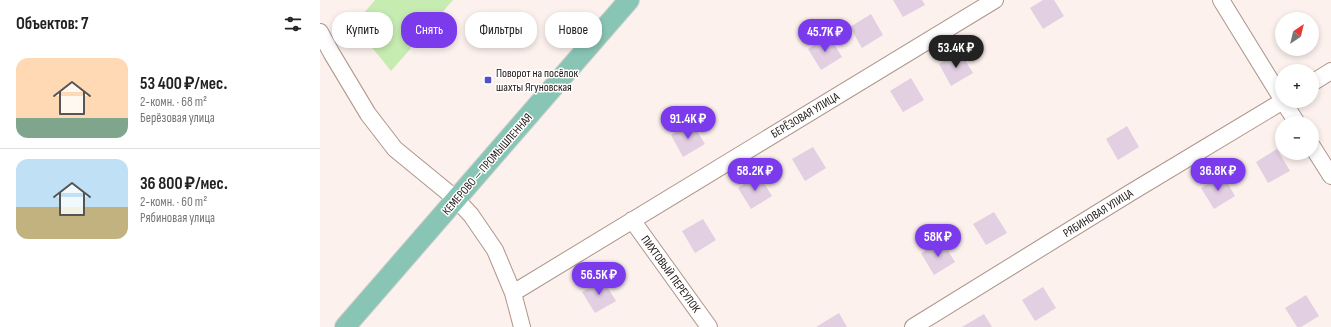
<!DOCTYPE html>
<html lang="ru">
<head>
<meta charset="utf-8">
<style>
  body { margin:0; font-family:"Sofia Sans Condensed",sans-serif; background:#f2f2f2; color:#222; height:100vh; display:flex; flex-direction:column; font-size:15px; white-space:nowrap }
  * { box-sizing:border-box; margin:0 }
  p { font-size:13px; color:#767676 }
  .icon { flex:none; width:22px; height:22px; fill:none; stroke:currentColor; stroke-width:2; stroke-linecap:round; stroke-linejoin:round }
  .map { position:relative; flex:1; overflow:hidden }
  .details { display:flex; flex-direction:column; background:#fff; width:320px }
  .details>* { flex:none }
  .guide { position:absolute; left:12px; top:12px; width:380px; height:36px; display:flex; gap:8px }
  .needle { width:26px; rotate:35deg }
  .controls { position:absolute; left:955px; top:12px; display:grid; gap:8px }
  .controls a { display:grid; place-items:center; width:44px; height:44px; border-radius:50%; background:#fff; box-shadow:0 2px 6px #0003; font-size:20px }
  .price { position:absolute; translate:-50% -34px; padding:0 9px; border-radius:14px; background:#7c3aed; color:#fff; font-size:13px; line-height:26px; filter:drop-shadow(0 1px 2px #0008) }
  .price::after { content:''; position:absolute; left:50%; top:24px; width:12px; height:9px; margin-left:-6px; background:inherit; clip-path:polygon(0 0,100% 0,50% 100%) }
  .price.active { background:#222; color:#fff }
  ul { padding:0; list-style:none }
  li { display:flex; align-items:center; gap:12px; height:100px; padding:0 16px }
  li+li { border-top:1px solid #e0e0e0 }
  li span { display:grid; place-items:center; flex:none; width:112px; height:80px; border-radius:12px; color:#555 }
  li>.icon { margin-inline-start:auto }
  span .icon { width:48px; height:48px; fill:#fffc; stroke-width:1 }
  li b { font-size:17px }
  h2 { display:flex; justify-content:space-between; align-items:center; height:48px; padding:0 16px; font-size:17px }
  .tag { padding:0 14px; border-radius:16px; background:#fff; box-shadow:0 2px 6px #0003; font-size:14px; line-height:36px }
  .tag.active { background:#7c3aed; color:#fff }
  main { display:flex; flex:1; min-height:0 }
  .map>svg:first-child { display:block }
  .green { fill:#c7ecb2 }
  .building { fill:#e2cfe2 }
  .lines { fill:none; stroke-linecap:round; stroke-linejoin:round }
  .minor-casing { stroke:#ae958c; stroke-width:18 }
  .major-casing { stroke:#d2d0d0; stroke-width:22 }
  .minor { stroke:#fff; stroke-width:16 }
  .major { stroke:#89c5b4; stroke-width:20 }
  .poi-dot { fill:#5050c7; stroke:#fff; stroke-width:1.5 }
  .labels { text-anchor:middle; stroke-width:3; stroke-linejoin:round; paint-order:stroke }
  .poi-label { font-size:12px; fill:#1e1512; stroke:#fff; text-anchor:start }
  .street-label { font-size:12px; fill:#1e1512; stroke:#fff }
</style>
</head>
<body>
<main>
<section class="details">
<h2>Объектов: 7<svg class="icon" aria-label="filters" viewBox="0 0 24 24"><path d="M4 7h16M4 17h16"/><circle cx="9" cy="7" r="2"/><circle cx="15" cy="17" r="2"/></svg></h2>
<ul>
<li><span style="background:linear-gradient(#ffd9b3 75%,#7fa58c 0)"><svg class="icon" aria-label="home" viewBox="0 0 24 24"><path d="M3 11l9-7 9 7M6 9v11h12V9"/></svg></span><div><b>53 400 ₽/мес.</b><p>2-комн. · 68 m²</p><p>Берёзовая улица</p></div></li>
<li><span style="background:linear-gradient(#bfe0f5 60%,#c2b280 0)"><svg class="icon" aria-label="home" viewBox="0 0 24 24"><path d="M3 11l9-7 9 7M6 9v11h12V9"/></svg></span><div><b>36 800 ₽/мес.</b><p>2-комн. · 60 m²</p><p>Рябиновая улица</p></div></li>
</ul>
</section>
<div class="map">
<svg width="1011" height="327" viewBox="0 0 1011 327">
  <rect width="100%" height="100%" fill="#fcf1ed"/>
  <path class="green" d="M55,0h78l-62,71 -37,-46z"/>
  <path class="building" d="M573,0h29l3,5 -22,12z
    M723,0h11l10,16 -21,13 -13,-21z
    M551,14l12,21 -21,13 -12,-21z
    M509,36l13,21 -21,13 -13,-21z
    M640,52l13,21 -22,13 -12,-22z
    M591,78l13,22 -21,12 -13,-21z
    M372,123l13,21 -22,13 -12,-22z
    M807,126l12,21 -21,13 -12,-21z
    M493,147l13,21 -21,13 -13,-22z
    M957,149l13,22 -22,12 -12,-21z
    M439,175l13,21 -21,13 -13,-21z
    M903,175l12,21 -21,13 -13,-21z
    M674,212l13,21 -21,12 -13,-21z
    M383,219l13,21 -21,13 -13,-22z
    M622,241l13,21 -21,13 -13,-22z
    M283,280l13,21 -21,12 -13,-21z
    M723,287l13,21 -21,13 -13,-21z
    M986,295l13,21 -18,11h-4l-12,-19z
    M519,313l8,14h-31z
    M664,314l8,13h-30z"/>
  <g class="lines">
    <defs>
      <path id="minor" d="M901,0l61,99
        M0,32l12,22 36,60 27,35 61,50 15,16 24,35 18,43 9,34
        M992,83l19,-12
        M963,101l14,22
        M992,146l19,30
        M312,220l77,107
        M193,293l482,-293
        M593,327l217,-134 153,-92"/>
      <path id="major" d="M25,327l284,-327"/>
    </defs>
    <use href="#minor" class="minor-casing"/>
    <use href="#major" class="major-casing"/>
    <use href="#minor" class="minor"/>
    <use href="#major" class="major"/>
  </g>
  <rect class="poi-dot" x="164" y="76" width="8" height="8" rx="2"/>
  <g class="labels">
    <g class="poi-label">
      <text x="176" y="77">Поворот на посёлок<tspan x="176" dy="14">шахты Ягуновская</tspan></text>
    </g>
    <g class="street-label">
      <text transform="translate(485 115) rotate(-31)" y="4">БЕРЁЗОВАЯ УЛИЦА</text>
      <text transform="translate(167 164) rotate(-49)" y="4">КЕМЕРОВО — ПРОМЫШЛЕННАЯ</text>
      <text transform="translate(778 213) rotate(-32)" y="4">РЯБИНОВАЯ УЛИЦА</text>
      <text transform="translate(351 274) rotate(54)" y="4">ПИХТОВЫЙ ПЕРЕУЛОК</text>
    </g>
  </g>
</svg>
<div class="controls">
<a><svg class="needle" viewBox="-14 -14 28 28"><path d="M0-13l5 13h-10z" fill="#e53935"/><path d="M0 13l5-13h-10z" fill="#767676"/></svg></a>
<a>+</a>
<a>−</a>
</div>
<b class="price" style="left:505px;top:53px">45.7K ₽</b>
<b class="price active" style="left:636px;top:69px">53.4K ₽</b>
<b class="price" style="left:368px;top:140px">91.4K ₽</b>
<b class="price" style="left:435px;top:192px">58.2K ₽</b>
<b class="price" style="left:898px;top:192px">36.8K ₽</b>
<b class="price" style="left:618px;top:258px">58K ₽</b>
<b class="price" style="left:279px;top:296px">56.5K ₽</b>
<div class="guide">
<a class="tag">Купить</a>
<a class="tag active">Снять</a>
<a class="tag">Фильтры</a>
<a class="tag">Новое</a>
</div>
</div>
</main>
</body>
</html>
